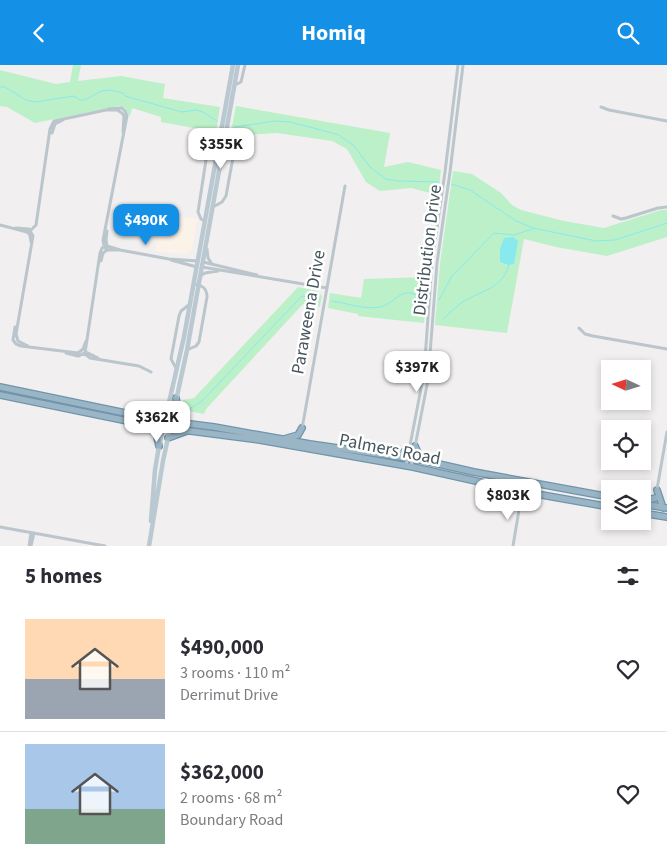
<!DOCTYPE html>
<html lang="en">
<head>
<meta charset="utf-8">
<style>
  body { margin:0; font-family:"Source Sans 3",sans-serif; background:#f7f7f7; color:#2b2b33; height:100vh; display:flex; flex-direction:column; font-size:19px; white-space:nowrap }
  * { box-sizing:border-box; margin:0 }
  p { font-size:16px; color:#7c7c81 }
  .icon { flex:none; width:28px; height:28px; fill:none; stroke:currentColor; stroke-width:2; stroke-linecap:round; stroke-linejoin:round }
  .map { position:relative; height:481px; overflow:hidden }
  .sheet { display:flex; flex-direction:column; background:#fff; flex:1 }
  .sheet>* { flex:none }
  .needle { width:32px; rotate:274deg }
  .buttons { position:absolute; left:601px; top:295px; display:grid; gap:10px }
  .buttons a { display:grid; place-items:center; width:50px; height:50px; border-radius:0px; background:#fff; box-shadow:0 2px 8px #0003; font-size:25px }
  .price { position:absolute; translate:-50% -42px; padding:0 11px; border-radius:10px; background:#fff; color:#222; font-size:16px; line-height:32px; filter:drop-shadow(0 1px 2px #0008) }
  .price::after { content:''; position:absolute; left:50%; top:30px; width:15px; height:11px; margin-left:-8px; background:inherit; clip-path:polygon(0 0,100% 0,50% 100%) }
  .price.active { background:#1490e6; color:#fff }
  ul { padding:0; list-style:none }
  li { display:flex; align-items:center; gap:15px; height:125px; padding:0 25px }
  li+li { border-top:1px solid #e1e1e2 }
  li span { display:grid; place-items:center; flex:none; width:140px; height:100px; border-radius:0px; color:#555 }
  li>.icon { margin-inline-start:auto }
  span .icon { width:60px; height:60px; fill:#fffc; stroke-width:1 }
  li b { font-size:21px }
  h2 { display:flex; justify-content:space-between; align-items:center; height:60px; padding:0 25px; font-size:21px }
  header { display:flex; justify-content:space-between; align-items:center; height:65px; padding:0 25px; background:#1490e6; color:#fff; font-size:22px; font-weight:700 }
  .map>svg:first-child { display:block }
  .commercial { fill:#fcf3e8 }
  .green { fill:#bcf0c8 }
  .water { fill:#88e9ee }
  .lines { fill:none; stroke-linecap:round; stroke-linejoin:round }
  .stream { stroke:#88e9ee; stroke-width:1 }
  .trunk-casing { stroke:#7095ab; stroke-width:8 }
  .minor { stroke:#bac6cc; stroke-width:3 }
  .secondary { stroke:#bac9d1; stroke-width:4.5 }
  .trunk { stroke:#9ab6c6; stroke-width:5.5 }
  .labels { text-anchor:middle; stroke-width:5; stroke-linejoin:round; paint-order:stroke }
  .street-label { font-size:18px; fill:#46565d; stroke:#fff }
</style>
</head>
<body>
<header><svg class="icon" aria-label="back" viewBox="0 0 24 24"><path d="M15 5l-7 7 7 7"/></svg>Homiq<svg class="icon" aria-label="search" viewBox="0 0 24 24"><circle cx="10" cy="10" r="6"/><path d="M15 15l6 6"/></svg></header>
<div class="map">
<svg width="667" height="481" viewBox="0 0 667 481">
  <rect width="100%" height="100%" fill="#f1efef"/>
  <path class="commercial" d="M162,148l35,6 -5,31 -6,4 -31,-3z"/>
  <path class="green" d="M73,0h8l-3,16 43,-5 44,8 -2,14 57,9 -4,25 -55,-10v-5l-29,-9 -2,8 -2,-1 -3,-7 -6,-2 -84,17 -28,-16 -7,-1v-36l56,14 14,-2z
    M236,41l154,27 -6,34 24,-5 33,8 -3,25 -27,-7 -31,3 -14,-9 -19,-33 -15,-8 -55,-8 -43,3 -1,4 -3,-3z
    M453,106l19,3 29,19 11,12 9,5 43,11 40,7 57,-18h6v27l-60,19 -51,-9 -32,-8 -17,94 -72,-8 5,-61z
    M427,212l-3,46 -66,-7v-2l-30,-6 2,-15 31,5 3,-19z
    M298,222l20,4 4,5 -2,11 -17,-3 -97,105 -2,5 -16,-3 -6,-7 1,-4 11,-2z"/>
  <path class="water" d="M513,172l5,4 -4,23 -5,1 -9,-3v-13l4,-11z"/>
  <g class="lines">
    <path class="stream" d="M0,22h5l21,13 9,2 39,-6 6,4h5l16,-9 9,-1 13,3 2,3 57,16 14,-2 7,2 14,9
      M235,62l40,-6 15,1 31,8 18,5 15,11 16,21 16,12 13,2 40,1
      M451,119l19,6 46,31 17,7 34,7 29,6 19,-1 52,-17
      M439,235l13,-24 42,-43 21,2 17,-6
      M332,236c14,2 33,9 48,6 18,-4 20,-24 43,-8
      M443,254c6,-5 12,-11 18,-16 18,-12 43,-14 48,-39
      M183,348l19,-12 97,-102 3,-3 17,3"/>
    <defs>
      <path id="trunk" d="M0,322l159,33 55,7 96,17 111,16 53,12 136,25
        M0,330l152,31 108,14 153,27 112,25 85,15
        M176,333l2,14 4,10
        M151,352l17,-8
        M152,361l4,6 3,14
        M168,373l19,-7
        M284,374l14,-4 4,-7
        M415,381l6,14
        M395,391l13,-6
        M657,425l6,18
        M642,437l13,-4
        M642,439l25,4
        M642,448l25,4"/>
    </defs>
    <use href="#trunk" class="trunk-casing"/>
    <path class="minor" d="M235,20l6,-3 4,-17
      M601,42l8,3 58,11
      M52,68l3,-9 8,-4
      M213,142l9,-5 4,-6 8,-44 -1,-7 -7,-9
      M613,151l8,3 5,-1 32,-10 9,-1
      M205,156l-4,-2 -3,-7 8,-52 3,-7 9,-6
      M0,160l27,7 3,3 1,7
      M16,163l13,1 4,7 -17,98 2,7 10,5
      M107,166l-1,9 1,7
      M28,168l8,-8 14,-96 4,-8 52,-11h11l5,3 2,3 -1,16
      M207,184l1,9 4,6
      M107,185l-3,-4 -1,-6 24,-124 -2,-5 -3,-3 -14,1
      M171,195l26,7
      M101,196l2,-8 4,-3h13l49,9 29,2
      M203,197l54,13
      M202,202l125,21
      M200,211l5,-3 13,-2
      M15,262l-2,13 3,4 5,2 57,7 5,-4 3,-8
      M579,263l6,6 8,2 74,13
      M187,285l9,-4 3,-4 8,-45c0,-9 -5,-12 -13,-13
      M86,287l12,6
      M66,288l12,3 7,-3 15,-100 2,-5 5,-2 13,4
      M84,288l6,5 49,8 12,6
      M176,303l-5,-9 8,-43 2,-5 9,-7
      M302,364l43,-243
      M406,401l18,-93 8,-111 13,-90 13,-107
      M411,402l17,-87 9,-117 13,-91 13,-107
      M657,424l10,-57
      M0,462l105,19
      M29,481l2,-13
      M31,481l3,-13
      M513,481l8,-48 -1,-7"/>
    <path class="secondary" d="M151,456l4,-51 4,-24 25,-109 49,-272
      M149,481l14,-85 24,-111 51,-285"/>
    <use href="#trunk" class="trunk"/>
  </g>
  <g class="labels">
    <g class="street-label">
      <text transform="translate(427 185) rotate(-83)" y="6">Distribution Drive</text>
      <text transform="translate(308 247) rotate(-80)" y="6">Paraweena Drive</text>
      <text transform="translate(390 384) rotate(11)" y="6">Palmers Road</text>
    </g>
  </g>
</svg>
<div class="buttons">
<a><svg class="needle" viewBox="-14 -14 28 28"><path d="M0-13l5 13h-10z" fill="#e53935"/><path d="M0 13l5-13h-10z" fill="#7c7c81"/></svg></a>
<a><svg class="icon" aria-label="locate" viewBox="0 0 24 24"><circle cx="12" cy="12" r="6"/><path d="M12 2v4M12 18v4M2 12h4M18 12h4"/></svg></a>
<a><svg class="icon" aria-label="layers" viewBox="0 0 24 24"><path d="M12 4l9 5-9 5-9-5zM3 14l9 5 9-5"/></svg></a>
</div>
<b class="price" style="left:221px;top:105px">$355K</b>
<b class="price active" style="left:146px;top:181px">$490K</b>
<b class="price" style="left:417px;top:328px">$397K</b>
<b class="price" style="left:157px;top:378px">$362K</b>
<b class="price" style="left:508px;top:456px">$803K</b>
</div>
<section class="sheet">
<h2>5 homes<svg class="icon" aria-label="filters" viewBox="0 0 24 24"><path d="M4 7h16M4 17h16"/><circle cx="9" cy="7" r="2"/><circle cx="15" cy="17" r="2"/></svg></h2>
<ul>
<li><span style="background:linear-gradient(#ffd9b3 60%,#9aa5b1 0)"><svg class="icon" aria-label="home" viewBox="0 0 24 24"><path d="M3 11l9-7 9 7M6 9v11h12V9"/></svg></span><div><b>$490,000</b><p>3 rooms · 110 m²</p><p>Derrimut Drive</p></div><svg class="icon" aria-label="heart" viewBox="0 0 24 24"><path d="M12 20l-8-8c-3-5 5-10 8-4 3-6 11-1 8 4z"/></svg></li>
<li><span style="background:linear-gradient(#a9c7e8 65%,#7fa58c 0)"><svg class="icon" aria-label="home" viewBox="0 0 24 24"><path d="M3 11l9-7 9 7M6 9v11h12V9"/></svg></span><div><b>$362,000</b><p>2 rooms · 68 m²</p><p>Boundary Road</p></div><svg class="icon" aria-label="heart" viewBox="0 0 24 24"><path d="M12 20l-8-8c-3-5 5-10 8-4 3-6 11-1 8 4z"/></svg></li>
</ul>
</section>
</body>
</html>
